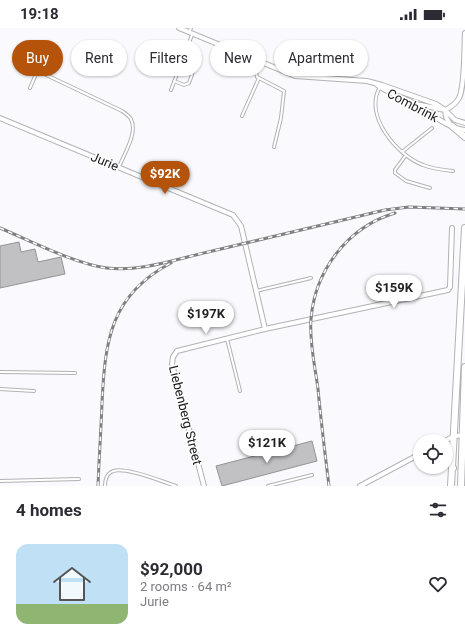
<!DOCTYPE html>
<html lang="en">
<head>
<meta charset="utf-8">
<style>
  body { margin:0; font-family:Roboto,sans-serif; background:#f7f7f7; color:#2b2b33; height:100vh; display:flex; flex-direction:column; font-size:15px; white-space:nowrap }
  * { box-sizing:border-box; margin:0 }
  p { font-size:13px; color:#7c7c81 }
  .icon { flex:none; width:22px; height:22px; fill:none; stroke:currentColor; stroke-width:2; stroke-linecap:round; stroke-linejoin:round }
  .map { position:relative; height:458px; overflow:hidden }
  .details { display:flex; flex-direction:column; background:#fff; flex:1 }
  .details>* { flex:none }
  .guide { position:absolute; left:12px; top:12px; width:441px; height:36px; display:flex; gap:8px }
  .controls { position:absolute; left:413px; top:406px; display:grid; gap:8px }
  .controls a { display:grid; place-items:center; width:40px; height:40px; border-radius:50%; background:#fff; box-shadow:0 1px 3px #0004; font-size:20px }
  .price { position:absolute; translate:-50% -34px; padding:0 9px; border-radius:14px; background:#fff; color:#222; font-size:13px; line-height:26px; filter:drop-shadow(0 1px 2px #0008) }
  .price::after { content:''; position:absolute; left:50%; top:24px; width:12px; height:9px; margin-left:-6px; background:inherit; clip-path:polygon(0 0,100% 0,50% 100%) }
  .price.on { background:#b45309; color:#fff }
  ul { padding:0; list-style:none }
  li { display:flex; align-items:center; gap:12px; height:100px; padding:0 16px }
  li span { display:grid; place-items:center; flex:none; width:112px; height:80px; border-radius:12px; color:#555 }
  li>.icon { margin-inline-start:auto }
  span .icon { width:48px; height:48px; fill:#fffc; stroke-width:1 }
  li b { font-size:17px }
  h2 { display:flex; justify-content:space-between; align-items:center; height:48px; padding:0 16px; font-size:17px }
  .pill { padding:0 14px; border-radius:18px; background:#fff; box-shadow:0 1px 3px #0004; font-size:14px; line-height:36px }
  .pill.on { background:#b45309; color:#fff }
  .status { display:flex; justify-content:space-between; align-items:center; height:28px; padding:0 20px; background:#fff; direction:ltr }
  .status svg { height:11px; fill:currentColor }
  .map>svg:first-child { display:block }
  .building { fill:#c1c1c4; stroke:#939396 }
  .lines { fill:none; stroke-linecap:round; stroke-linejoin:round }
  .lane-casing { stroke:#b2b2b5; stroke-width:4 }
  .street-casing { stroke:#b2b2b5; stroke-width:6 }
  .secondary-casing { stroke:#b2b2b5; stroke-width:8 }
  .lane { stroke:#fff; stroke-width:2 }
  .street { stroke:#fff; stroke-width:4 }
  .secondary { stroke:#fff; stroke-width:6 }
  .rail-casing { stroke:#807f81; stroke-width:3 }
  .rail { stroke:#fff; stroke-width:1.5; stroke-dasharray:4.5; stroke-linecap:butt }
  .labels { text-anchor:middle; stroke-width:3; stroke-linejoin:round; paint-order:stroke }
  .street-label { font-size:13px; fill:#202021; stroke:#fff }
</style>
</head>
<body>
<div class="status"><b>19:18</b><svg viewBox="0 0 49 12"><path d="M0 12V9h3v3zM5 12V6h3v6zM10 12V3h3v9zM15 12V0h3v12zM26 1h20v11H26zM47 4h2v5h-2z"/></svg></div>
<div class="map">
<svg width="465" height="458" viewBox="0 0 465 458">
  <rect width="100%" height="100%" fill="#faf9fd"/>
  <path class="building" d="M19,214l2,10 14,-3 3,13 23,-5 4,17 -65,14v-42z
    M312,413l5,20 -95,25 -6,-20z"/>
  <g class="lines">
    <defs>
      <path id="lane" d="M189,4l2,-4
        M258,34l-2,10 1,5 27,14 -3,27 -7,29
        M174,53l10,4 5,-2c5,-14 9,-19 -4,-31
        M380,59c-17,29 18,69 43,78 10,4 20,5 30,6
        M30,60l6,-14 4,-2 82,39c3,2 7,5 9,8 7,14 -7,35 -12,48
        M171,62l21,-55
        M242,88l17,-38
        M402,124l30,-24
        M406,127l-11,15v3l11,8 24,7
        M256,263l55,-13
        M227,311l13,52
        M0,344l75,1
        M0,361l34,2
        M0,453l79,-2
        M105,458c0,-5 1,-11 6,-14 12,-7 52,10 65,14
        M268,458l44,-11"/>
      <path id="street" d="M179,0l116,48 72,5 15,4 54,19 9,6 10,10 10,3
        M375,55c11,10 25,13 38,20 16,9 34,25 52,27
        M411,75l34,7c6,-3 11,-6 14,-12 6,-11 5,-51 6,-65
        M445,82l1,7 4,7
        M0,90l233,97 8,11 24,103
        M445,413l9,-5 11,-1
        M204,458l-32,-122 1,-7 4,-6 88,-22 183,-39 2,-3 2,-59
        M360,458l60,-32"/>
      <path id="secondary" d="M452,98l13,11
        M446,431l7,9
        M451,458l14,-258
        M461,458l4,-119"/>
    </defs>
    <use href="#lane" class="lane-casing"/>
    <use href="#street" class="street-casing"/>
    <use href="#secondary" class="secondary-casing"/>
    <use href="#lane" class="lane"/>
    <use href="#street" class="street"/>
    <use href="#secondary" class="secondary"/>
    <defs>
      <path id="rail" d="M0,200c31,13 75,36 107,40 34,4 69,-9 101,-16 59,-14 118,-28 177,-42l24,-3 56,2
        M98,458c1,-28 3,-55 4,-83 3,-62 8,-108 69,-140
        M329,458c-4,-32 -8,-65 -11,-97 -3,-23 -9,-48 -7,-70 4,-49 37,-92 84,-106"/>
    </defs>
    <use href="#rail" class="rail-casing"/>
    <use href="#rail" class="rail"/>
  </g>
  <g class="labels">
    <g class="street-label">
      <text transform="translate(413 77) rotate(28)" y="5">Combrink</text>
      <text transform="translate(105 133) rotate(23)" y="5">Jurie</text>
      <text transform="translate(186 387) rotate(76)" y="5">Liebenberg Street</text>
    </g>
  </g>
</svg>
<div class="controls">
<a><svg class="icon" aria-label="locate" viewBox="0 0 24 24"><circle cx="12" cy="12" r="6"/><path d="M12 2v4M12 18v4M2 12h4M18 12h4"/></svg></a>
</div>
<b class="price on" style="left:165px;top:167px">$92K</b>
<b class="price" style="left:394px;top:281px">$159K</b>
<b class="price" style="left:206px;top:307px">$197K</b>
<b class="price" style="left:267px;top:436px">$121K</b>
<div class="guide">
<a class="pill on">Buy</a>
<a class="pill">Rent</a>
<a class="pill">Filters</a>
<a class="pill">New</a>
<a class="pill">Apartment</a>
</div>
</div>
<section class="details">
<h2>4 homes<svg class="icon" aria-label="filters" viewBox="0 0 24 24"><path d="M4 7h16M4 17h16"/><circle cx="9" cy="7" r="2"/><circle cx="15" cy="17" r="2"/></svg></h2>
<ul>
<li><span style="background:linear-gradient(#bfe0f5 75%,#8fb573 0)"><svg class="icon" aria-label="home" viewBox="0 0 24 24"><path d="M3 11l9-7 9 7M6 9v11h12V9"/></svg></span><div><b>$92,000</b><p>2 rooms · 64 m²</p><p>Jurie</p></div><svg class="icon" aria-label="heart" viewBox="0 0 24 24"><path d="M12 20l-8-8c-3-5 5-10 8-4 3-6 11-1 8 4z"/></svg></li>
</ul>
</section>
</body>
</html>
